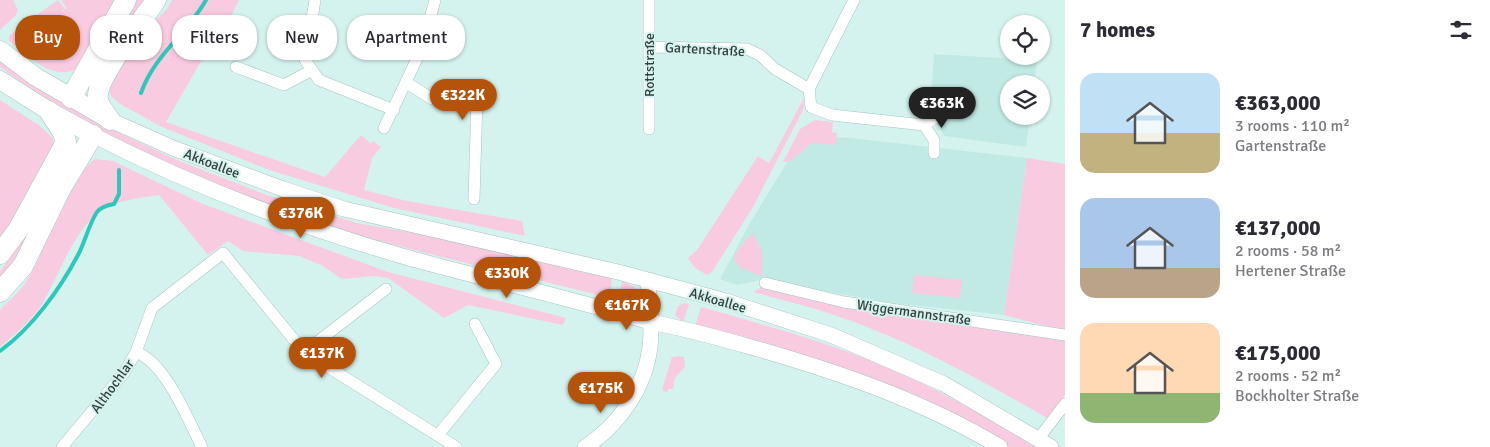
<!DOCTYPE html>
<html lang="en">
<head>
<meta charset="utf-8">
<style>
  body { margin:0; font-family:Signika,sans-serif; background:#f2f2f3; color:#2b2b33; height:100vh; display:flex; flex-direction:column; font-size:19px; white-space:nowrap }
  * { box-sizing:border-box; margin:0 }
  p { font-size:16px; color:#7c7c81 }
  .icon { flex:none; width:28px; height:28px; fill:none; stroke:currentColor; stroke-width:2; stroke-linecap:round; stroke-linejoin:round }
  .map { position:relative; flex:1; overflow:hidden }
  .sheet { display:flex; flex-direction:column; background:#fff; width:425px }
  .sheet>* { flex:none }
  .top-card { position:absolute; left:15px; top:15px; width:475px; height:45px; display:flex; gap:10px }
  .buttons { position:absolute; left:1000px; top:15px; display:grid; gap:10px }
  .buttons a { display:grid; place-items:center; width:50px; height:50px; border-radius:50%; background:#fff; box-shadow:0 1px 4px #0004; font-size:25px }
  .price { position:absolute; translate:-50% -42px; padding:0 11px; border-radius:18px; background:#b45309; color:#fff; font-size:16px; line-height:32px; filter:drop-shadow(0 1px 2px #0008) }
  .price::after { content:''; position:absolute; left:50%; top:30px; width:15px; height:11px; margin-left:-8px; background:inherit; clip-path:polygon(0 0,100% 0,50% 100%) }
  .price.active { background:#222; color:#fff }
  ul { padding:0; list-style:none }
  li { display:flex; align-items:center; gap:15px; height:125px; padding:0 15px }
  li span { display:grid; place-items:center; flex:none; width:140px; height:100px; border-radius:15px; color:#555 }
  li>.icon { margin-inline-start:auto }
  span .icon { width:60px; height:60px; fill:#fffc; stroke-width:1 }
  li b { font-size:21px }
  h2 { display:flex; justify-content:space-between; align-items:center; height:60px; padding:0 15px; font-size:21px }
  .chip { padding:0 18px; border-radius:20px; background:#fff; box-shadow:0 1px 4px #0004; font-size:18px; line-height:45px }
  .chip.active { background:#b45309; color:#fff }
  main { display:flex; flex:1; min-height:0 }
  .map>svg:first-child { display:block }
  .built { fill:#c2eae4 }
  .green { fill:#f9cbe1 }
  .lines { fill:none; stroke-linecap:round; stroke-linejoin:round }
  .stream { stroke:#2cc8ba; stroke-width:4 }
  .street-casing { stroke:#a7c3bf; stroke-width:12 }
  .secondary-casing { stroke:#a7c3bf; stroke-width:16 }
  .primary-casing { stroke:#a7c3bf; stroke-width:19 }
  .highway-casing { stroke:#a7c3bf; stroke-width:21 }
  .street { stroke:#fff; stroke-width:11 }
  .secondary { stroke:#fff; stroke-width:15 }
  .primary { stroke:#fff; stroke-width:18 }
  .highway { stroke:#fff; stroke-width:20 }
  .labels { text-anchor:middle; stroke-width:4; stroke-linejoin:round; paint-order:stroke }
  .street-label { font-size:14px; fill:#333f3d; stroke:#d5f3ee }
</style>
</head>
<body>
<main>
<div class="map">
<svg width="1065" height="447" viewBox="0 0 1065 447">
  <rect width="100%" height="100%" fill="#d5f3ee"/>
  <path class="built" d="M934,54l103,6 -3,24h-25v32h21l-4,31 -82,-11 -14,-26z
    M842,137l185,21 -23,157 -112,-12 -131,-23 -24,5 -17,-6 30,-56 50,-82z"/>
  <path class="green" d="M0,0h13l5,10 -2,5 -16,15z
    M58,0l7,9 2,-1 -6,-8h56l-40,69c-26,12 -48,-13 -68,-28v-5l6,-5 25,19 -25,-20z
    M134,0h15l-57,78z
    M172,0h67l-11,23 -17,21 -45,78 159,55 36,-42 10,9 2,-3 8,6 -9,11 -8,32 43,11 115,20 3,15 -131,-28 -125,-38 -107,-43 -42,-23 -9,-8 -3,-10 34,-51 25,-26z
    M0,60l72,48 49,26 56,26 87,34 93,29 73,13 182,42 -2,20c-90,-23 -181,-42 -271,-69 -120,-36 -237,-89 -339,-162z
    M805,96l-2,14 -50,97 -41,65 -5,3 -12,-7 -7,-10 9,-8 61,-94 11,7z
    M0,100l40,26 13,12 1,9 -54,94z
    M815,120l18,2 -1,10 5,1 -1,12 -24,-2 -22,18 -7,1 17,-33z
    M68,154l-40,92 -28,38v-13l17,-22z
    M1027,158l38,6v167l-61,-16z
    M95,159l18,2 90,43 185,68 178,46 -3,7 -95,-20 -24,13 -56,-40 -13,-2 -33,3 -21,-14 -22,-9 -56,-5 -15,-10 -20,14 -49,-60c-19,3 -43,5 -59,17 -26,17 -43,68 -59,94 -11,16 -27,29 -41,41v-37c8,-9 20,-18 26,-28 17,-27 47,-110 69,-123z
    M753,233l9,20v23c-35,-12 -35,-17 -9,-43z
    M914,275l48,5 -2,18 -48,-5z
    M622,281l13,6 2,6 -2,5 -16,2z
    M764,286l301,55v54l-18,23c-68,-39 -138,-78 -213,-103 -26,-9 -54,-15 -81,-23z
    M684,303l5,1 -6,19 -8,-8 3,-9z
    M701,307c57,16 115,32 171,54 58,23 112,55 166,86h-29l-31,-18 -283,-103z
    M677,356l7,1 1,10 -10,11 -2,11h-6l1,4 -6,-3 10,-33z"/>
  <g class="lines">
    <path class="stream" d="M141,93c13,-38 46,-59 65,-93
      M0,351c32,-23 60,-62 78,-96 7,-13 11,-31 19,-43 4,-5 11,-7 17,-8l5,-10v-24"/>
    <defs>
      <path id="street" d="M315,0l-10,60 14,20 75,30
        M854,0l-45,89 2,18 21,8 92,10 10,15v13
        M649,47l98,2 13,6 15,14 34,20
        M236,67l48,18 28,-15
        M407,83l25,16 45,-1 -3,101
        M924,125l22,-14
        M384,128l38,-80 13,-48
        M649,129v-129
        M765,283l79,19 221,33
        M136,352c30,11 52,68 66,95
        M304,352l82,-63
        M438,435l58,-71 -21,-40
        M1039,438l26,-34
        M62,447l62,-74 12,-21 16,-44 71,-55 81,99 152,95"/>
      <path id="secondary" d="M110,120l63,28 110,41 61,20 274,63 108,29 105,34 113,49 107,63
        M93,135c101,52 207,92 316,123 80,22 161,40 241,64 39,7 76,18 115,29 82,24 162,52 235,96
        M585,447c34,-22 60,-59 65,-100 3,-22 -1,-45 -2,-66"/>
      <path id="primary" d="M0,50l36,27 74,43
        M0,80l49,31 44,24"/>
      <path id="highway" d="M71,98l55,-98
        M110,120c-4,-6 -11,-14 -12,-20 -4,-22 45,-80 58,-100
        M0,254l18,-24 48,-88 -3,-9 -14,-22
        M0,292l23,-26 38,-78 32,-53"/>
    </defs>
    <use href="#street" class="street-casing"/>
    <use href="#secondary" class="secondary-casing"/>
    <use href="#primary" class="primary-casing"/>
    <use href="#highway" class="highway-casing"/>
    <use href="#street" class="street"/>
    <use href="#secondary" class="secondary"/>
    <use href="#primary" class="primary"/>
    <use href="#highway" class="highway"/>
  </g>
  <g class="labels">
    <g class="street-label">
      <text transform="translate(705 49) rotate(3)" y="5">Gartenstraße</text>
      <text transform="translate(649 65) rotate(-90)" y="5">Rottstraße</text>
      <text transform="translate(212 163) rotate(21)" y="5">Akkoallee</text>
      <text transform="translate(718 300) rotate(16)" y="5">Akkoallee</text>
      <text transform="translate(914 312) rotate(8)" y="5">Wiggermannstraße</text>
      <text transform="translate(112 386) rotate(-54)" y="5">Althochlar</text>
    </g>
  </g>
</svg>
<div class="buttons">
<a><svg class="icon" aria-label="locate" viewBox="0 0 24 24"><circle cx="12" cy="12" r="6"/><path d="M12 2v4M12 18v4M2 12h4M18 12h4"/></svg></a>
<a><svg class="icon" aria-label="layers" viewBox="0 0 24 24"><path d="M12 4l9 5-9 5-9-5zM3 14l9 5 9-5"/></svg></a>
</div>
<b class="price" style="left:463px;top:121px">€322K</b>
<b class="price active" style="left:942px;top:129px">€363K</b>
<b class="price" style="left:301px;top:239px">€376K</b>
<b class="price" style="left:507px;top:299px">€330K</b>
<b class="price" style="left:627px;top:331px">€167K</b>
<b class="price" style="left:322px;top:379px">€137K</b>
<b class="price" style="left:601px;top:414px">€175K</b>
<div class="top-card">
<a class="chip active">Buy</a>
<a class="chip">Rent</a>
<a class="chip">Filters</a>
<a class="chip">New</a>
<a class="chip">Apartment</a>
</div>
</div>
<section class="sheet">
<h2>7 homes<svg class="icon" aria-label="filters" viewBox="0 0 24 24"><path d="M4 7h16M4 17h16"/><circle cx="9" cy="7" r="2"/><circle cx="15" cy="17" r="2"/></svg></h2>
<ul>
<li><span style="background:linear-gradient(#bfe0f5 60%,#c2b280 0)"><svg class="icon" aria-label="home" viewBox="0 0 24 24"><path d="M3 11l9-7 9 7M6 9v11h12V9"/></svg></span><div><b>€363,000</b><p>3 rooms · 110 m²</p><p>Gartenstraße</p></div></li>
<li><span style="background:linear-gradient(#a9c7e8 70%,#b9a48a 0)"><svg class="icon" aria-label="home" viewBox="0 0 24 24"><path d="M3 11l9-7 9 7M6 9v11h12V9"/></svg></span><div><b>€137,000</b><p>2 rooms · 58 m²</p><p>Hertener Straße</p></div></li>
<li><span style="background:linear-gradient(#ffd9b3 70%,#8fb573 0)"><svg class="icon" aria-label="home" viewBox="0 0 24 24"><path d="M3 11l9-7 9 7M6 9v11h12V9"/></svg></span><div><b>€175,000</b><p>2 rooms · 52 m²</p><p>Bockholter Straße</p></div></li>
</ul>
</section>
</main>
</body>
</html>
